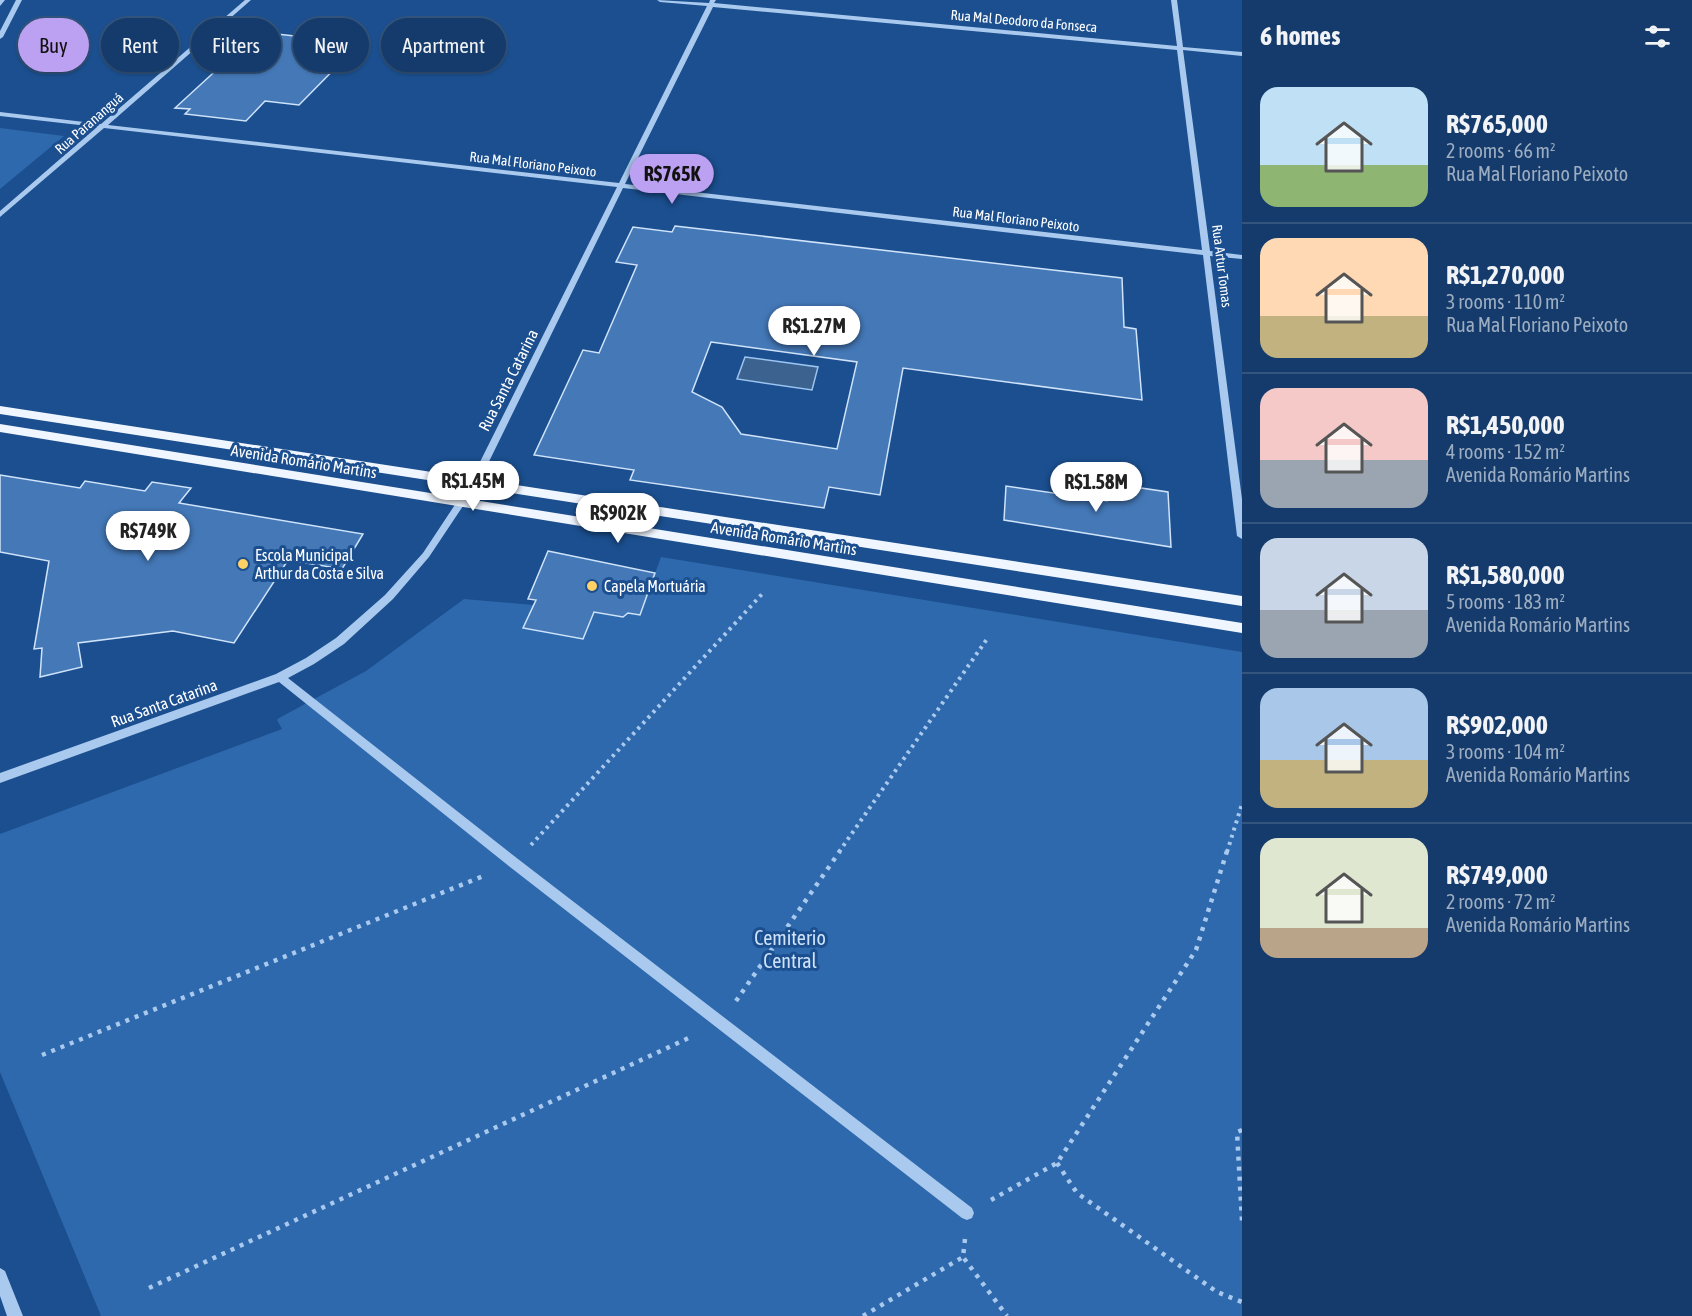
<!DOCTYPE html>
<html lang="en">
<head>
<meta charset="utf-8">
<style>
  body { margin:0; font-family:"Asap Condensed",sans-serif; background:#214673; color:#f1f3f6; height:100vh; display:flex; flex-direction:column; font-size:22px; white-space:nowrap }
  * { box-sizing:border-box; margin:0 }
  p { font-size:20px; color:#9dadc1 }
  .icon { flex:none; width:33px; height:33px; fill:none; stroke:currentColor; stroke-width:2; stroke-linecap:round; stroke-linejoin:round }
  .map { position:relative; flex:1; overflow:hidden }
  .details { display:flex; flex-direction:column; background:#143b6b; width:450px }
  .details>* { flex:none }
  .guide { position:absolute; left:18px; top:18px; width:570px; height:54px; display:flex; gap:12px }
  .price { position:absolute; translate:-50% -51px; padding:0 14px; border-radius:21px; background:#fff; color:#222; font-size:20px; line-height:39px; filter:drop-shadow(0 2px 3px #0008) }
  .price::after { content:''; position:absolute; left:50%; top:36px; width:18px; height:14px; margin-left:-9px; background:inherit; clip-path:polygon(0 0,100% 0,50% 100%) }
  .price.active { background:#bca0f2; color:#111 }
  ul { padding:0; list-style:none }
  li { display:flex; align-items:center; gap:18px; height:150px; padding:0 18px }
  li+li { border-top:2px solid #33557e }
  li span { display:grid; place-items:center; flex:none; width:168px; height:120px; border-radius:18px; color:#555 }
  li>.icon { margin-inline-start:auto }
  span .icon { width:72px; height:72px; fill:#fffc; stroke-width:1 }
  li b { font-size:26px }
  h2 { display:flex; justify-content:space-between; align-items:center; height:72px; padding:0 18px; font-size:26px }
  .pill { padding:0 21px; border-radius:27px; background:#143b6b; box-shadow:0 2px 4px #0004,0 0 0 2px #33557e; font-size:21px; line-height:54px }
  .pill.active { background:#bca0f2; color:#111 }
  main { display:flex; flex:1; min-height:0 }
  .map>svg:first-child { display:block }
  .green { fill:#2e69ad }
  .water { fill:#3c6290; stroke:#9cc4f0; stroke-width:1.5 }
  .building { fill:#4478b7; stroke:#cfe3fa; stroke-width:1.5; fill-rule:evenodd }
  .lines { fill:none; stroke-linecap:round; stroke-linejoin:round }
  .path-far1 { stroke:#a9c9ee; stroke-width:4; stroke-dasharray:3 4.5; stroke-linecap:butt }
  .path { stroke:#a9c9ee; stroke-width:4.5; stroke-dasharray:4 6; stroke-linecap:butt }
  .minor { fill:#a9c9ee; fill-rule:evenodd }
  .major { fill:#f0f6ff; fill-rule:evenodd }
  .poi-dot { fill:#ffd166; stroke:#1b4f8f; stroke-width:2 }
  .labels { text-anchor:middle; stroke-width:6; stroke-linejoin:round; paint-order:stroke }
  .far-street-label { font-size:14px; fill:#fff; stroke:#1b4f8f }
  .street-label { font-size:16px; fill:#fff; stroke:#1b4f8f }
  .poi-label { font-size:16px; fill:#fff; stroke:#1b4f8f; text-anchor:start }
  .near-park-label { font-size:20px; fill:#cfe3fa; stroke:#1b4f8f }
</style>
</head>
<body>
<main>
<div class="map">
<svg width="1242" height="1316" viewBox="0 0 1242 1316">
  <rect width="100%" height="100%" fill="#1b4f8f"/>
  <path class="green" d="M0,128l64,8 -64,53z
    M661,557l581,95v664h-1141l-101,-244v-238l282,-105 -5,-9 2,-2 87,-47 98,-72 70,6 -11,23 60,11 11,-27 29,5 5,-4 12,2z"/>
  <path class="water" d="M745,357l73,10 -6,23 -75,-11z"/>
  <path class="building" d="M258,32l102,11 -61,62 -34,-4 -19,20 -61,-7 5,-5 -15,-1z
    M675,226l447,52 2,49 12,2 6,71 -239,-32 -23,127 -51,-8 -5,21 -194,-28 4,-10 -100,-15 49,-105 16,3 38,-88 -21,-3 17,-35 39,5zM711,342l146,20 -20,87 -96,-15 -19,-27 -30,-15z
    M0,475l80,13 5,-7 60,10 7,-9 39,6 -12,15 184,31 -21,35 -54,-9 -54,83 -61,-12 -95,12 4,24 -42,10 2,-29 -8,1 15,-88 -49,-9z
    M1107,483l61,9 3,55 -167,-27 2,-34 101,15z
    M548,551l107,22 -15,42 -12,-2 -5,4 -29,-5 -11,27 -60,-11 13,-28 -8,-1z"/>
  <g class="lines">
    <path class="path-far1" d="M531,845l232,-252
      M839,852l148,-213
      M1227,852l15,-48"/>
    <path class="path" d="M736,1001l104,-150
      M42,1055l444,-180
      M1242,1130l-5,2 5,89
      M1057,1163l20,30 140,99 25,10
      M991,1200l66,-37 139,-213 31,-99
      M965,1239l-2,18 44,59
      M149,1288l544,-252
      M863,1316l100,-59"/>
    <path class="minor" d="M0,0h5l-5,6z
      M16,0h6l-19,37 -3,2v-8z
      M245,0h6l-143,125 511,58 88,-177 -47,-4 -3,-2 52,3 1,-3h6l-2,3 463,43 -6,-46h6l6,47 59,5v4l-59,-6 27,201 32,4v4l-32,-3 32,243v40l-5,-3 -34,-281 -580,-67 -144,294 -50,75 -36,42 -49,45 -30,20 -26,14 230,181 454,349 2,5 -2,5 -5,2 -5,-2 -452,-351 -231,-185 -279,101v-10l276,-99 30,-16 30,-20 49,-43 38,-42 47,-71 147,-295 -513,-59 -104,89v-6l97,-84 -97,-11v-4l101,12zM713,7l464,43 25,200 -577,-66z
      M0,1268l5,3 18,45h-16l-7,-20z"/>
    <path class="major" d="M0,406l1242,190v10l-1242,-192z
      M0,424l1242,199v10l-1242,-201z"/>
  </g>
  <g class="poi-dot">
    <circle cx="243" cy="564" r="6"/>
    <circle cx="592" cy="586" r="6"/>
  </g>
  <g class="labels">
    <g class="far-street-label">
      <text transform="translate(1024 21) rotate(5)" y="5">Rua Mal Deodoro da Fonseca</text>
      <text transform="translate(89 123) rotate(-41)" y="5">Rua Parananguá</text>
      <text transform="translate(533 164) rotate(7)" y="5">Rua Mal Floriano Peixoto</text>
      <text transform="translate(1016 219) rotate(7)" y="5">Rua Mal Floriano Peixoto</text>
      <text transform="translate(1222 266) rotate(83)" y="5">Rua Artur Tomas</text>
    </g>
    <g class="street-label">
      <text transform="translate(508 380) rotate(-63)" y="6">Rua Santa Catarina</text>
      <text transform="translate(304 461) rotate(9)" y="6">Avenida Romário Martins</text>
      <text transform="translate(784 538) rotate(9)" y="6">Avenida Romário Martins</text>
      <text transform="translate(164 703) rotate(-20)" y="6">Rua Santa Catarina</text>
    </g>
    <g class="poi-label">
      <text x="255" y="561">Escola Municipal<tspan x="255" dy="18">Arthur da Costa e Silva</tspan></text>
      <text x="604" y="592">Capela Mortuária</text>
    </g>
    <g class="near-park-label">
      <text x="790" y="945">Cemiterio<tspan x="790" dy="23">Central</tspan></text>
    </g>
  </g>
</svg>
<b class="price active" style="left:672px;top:205px">R$765K</b>
<b class="price" style="left:814px;top:357px">R$1.27M</b>
<b class="price" style="left:473px;top:512px">R$1.45M</b>
<b class="price" style="left:1096px;top:513px">R$1.58M</b>
<b class="price" style="left:618px;top:544px">R$902K</b>
<b class="price" style="left:148px;top:562px">R$749K</b>
<div class="guide">
<a class="pill active">Buy</a>
<a class="pill">Rent</a>
<a class="pill">Filters</a>
<a class="pill">New</a>
<a class="pill">Apartment</a>
</div>
</div>
<section class="details">
<h2>6 homes<svg class="icon" aria-label="filters" viewBox="0 0 24 24"><path d="M4 7h16M4 17h16"/><circle cx="9" cy="7" r="2"/><circle cx="15" cy="17" r="2"/></svg></h2>
<ul>
<li><span style="background:linear-gradient(#bfe0f5 65%,#8fb573 0)"><svg class="icon" aria-label="home" viewBox="0 0 24 24"><path d="M3 11l9-7 9 7M6 9v11h12V9"/></svg></span><div><b>R$765,000</b><p>2 rooms · 66 m²</p><p>Rua Mal Floriano Peixoto</p></div></li>
<li><span style="background:linear-gradient(#ffd9b3 65%,#c2b280 0)"><svg class="icon" aria-label="home" viewBox="0 0 24 24"><path d="M3 11l9-7 9 7M6 9v11h12V9"/></svg></span><div><b>R$1,270,000</b><p>3 rooms · 110 m²</p><p>Rua Mal Floriano Peixoto</p></div></li>
<li><span style="background:linear-gradient(#f6c9c9 60%,#9aa5b1 0)"><svg class="icon" aria-label="home" viewBox="0 0 24 24"><path d="M3 11l9-7 9 7M6 9v11h12V9"/></svg></span><div><b>R$1,450,000</b><p>4 rooms · 152 m²</p><p>Avenida Romário Martins</p></div></li>
<li><span style="background:linear-gradient(#c9d6e8 60%,#9aa5b1 0)"><svg class="icon" aria-label="home" viewBox="0 0 24 24"><path d="M3 11l9-7 9 7M6 9v11h12V9"/></svg></span><div><b>R$1,580,000</b><p>5 rooms · 183 m²</p><p>Avenida Romário Martins</p></div></li>
<li><span style="background:linear-gradient(#a9c7e8 60%,#c2b280 0)"><svg class="icon" aria-label="home" viewBox="0 0 24 24"><path d="M3 11l9-7 9 7M6 9v11h12V9"/></svg></span><div><b>R$902,000</b><p>3 rooms · 104 m²</p><p>Avenida Romário Martins</p></div></li>
<li><span style="background:linear-gradient(#dfe7d0 75%,#b9a48a 0)"><svg class="icon" aria-label="home" viewBox="0 0 24 24"><path d="M3 11l9-7 9 7M6 9v11h12V9"/></svg></span><div><b>R$749,000</b><p>2 rooms · 72 m²</p><p>Avenida Romário Martins</p></div></li>
</ul>
</section>
</main>
</body>
</html>
